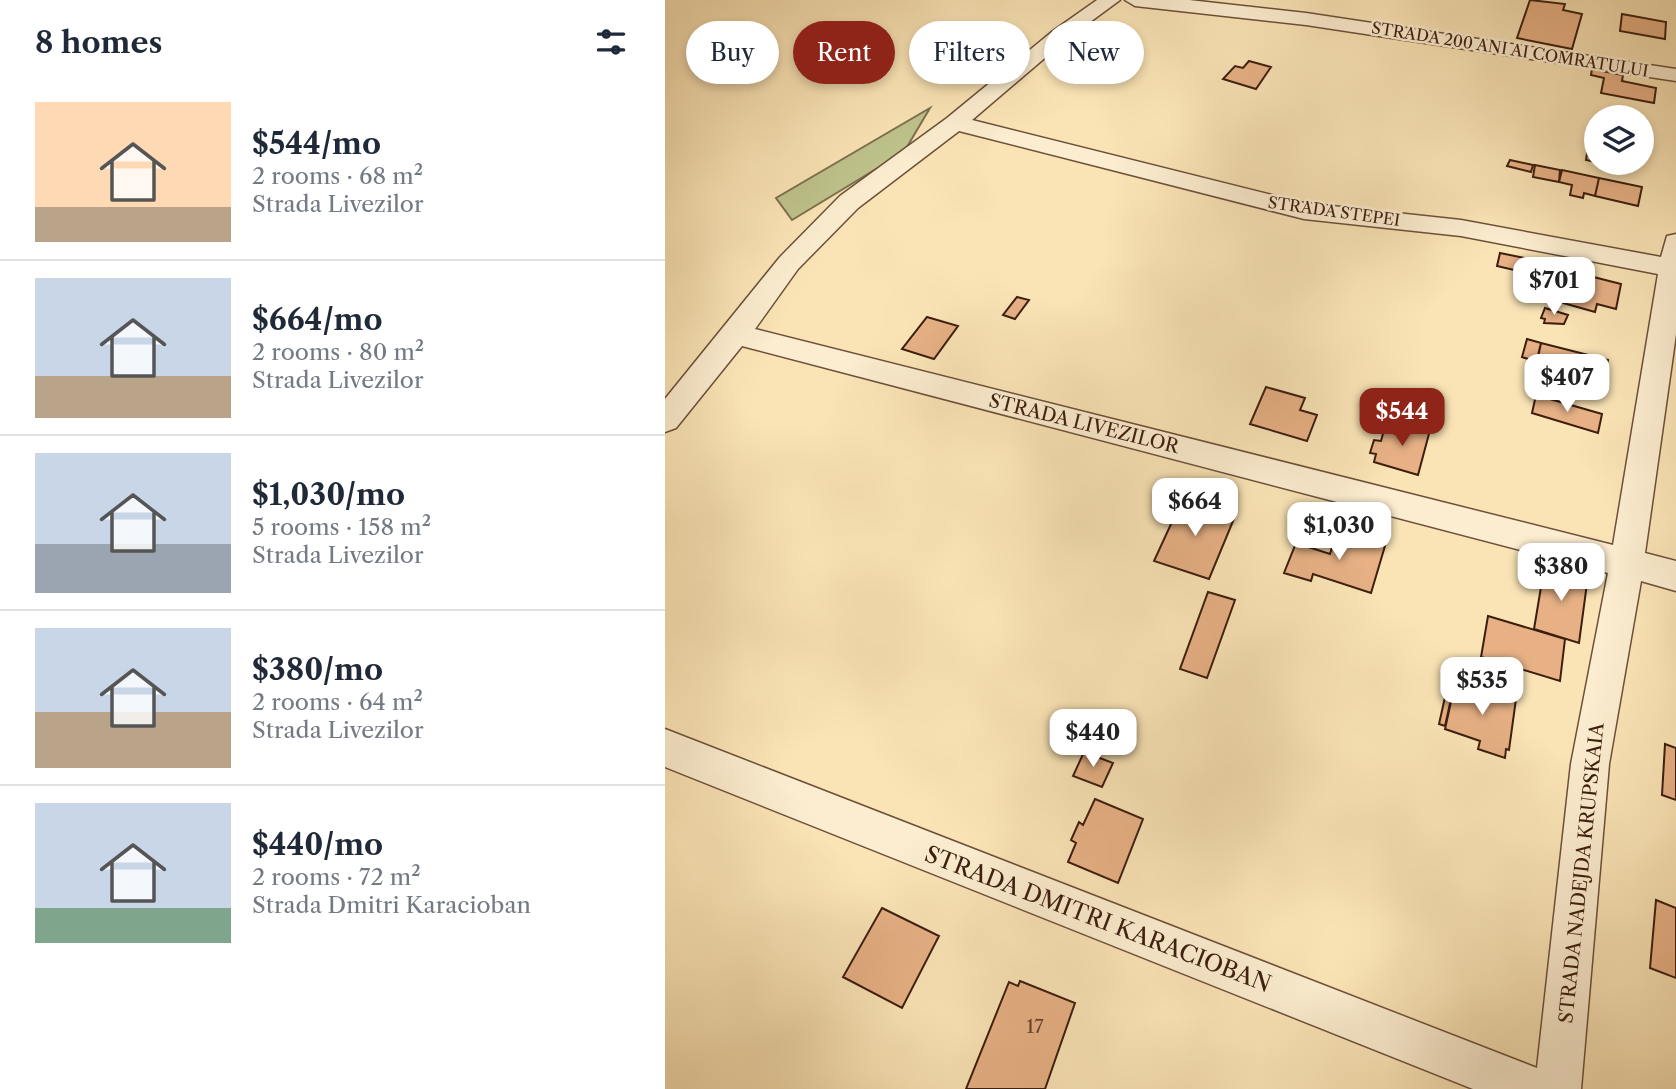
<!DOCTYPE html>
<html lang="en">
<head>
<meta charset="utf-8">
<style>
  body { margin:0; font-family:"Libre Caslon Text",serif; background:#f6f6f7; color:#1f2937; height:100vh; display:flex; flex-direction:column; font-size:26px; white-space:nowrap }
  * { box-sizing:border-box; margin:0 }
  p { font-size:23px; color:#747a83 }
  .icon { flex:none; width:38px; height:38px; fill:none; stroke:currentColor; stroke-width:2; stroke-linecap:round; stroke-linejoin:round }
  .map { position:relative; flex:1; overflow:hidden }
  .details { display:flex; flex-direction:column; background:#fff; width:665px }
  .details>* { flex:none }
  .top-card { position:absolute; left:21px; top:21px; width:665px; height:63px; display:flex; gap:14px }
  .buttons { position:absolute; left:919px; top:105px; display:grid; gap:14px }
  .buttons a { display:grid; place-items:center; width:70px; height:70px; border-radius:50%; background:#fff; box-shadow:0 4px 10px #0003; font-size:35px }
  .price { position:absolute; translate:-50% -60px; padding:0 16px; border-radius:14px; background:#fff; color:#222; font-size:23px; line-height:46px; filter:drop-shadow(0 2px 4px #0008) }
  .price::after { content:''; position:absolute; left:50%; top:42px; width:21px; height:16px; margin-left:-10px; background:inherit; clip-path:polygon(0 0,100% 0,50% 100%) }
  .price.active { background:#8f2418; color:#fff }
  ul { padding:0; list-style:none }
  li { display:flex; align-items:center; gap:21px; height:175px; padding:0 35px }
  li+li { border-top:2px solid #e0e1e3 }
  li span { display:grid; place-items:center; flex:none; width:196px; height:140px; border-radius:0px; color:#555 }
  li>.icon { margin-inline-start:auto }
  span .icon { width:84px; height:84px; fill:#fffc; stroke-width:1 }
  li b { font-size:30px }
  h2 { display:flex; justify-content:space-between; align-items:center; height:84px; padding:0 35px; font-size:30px }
  .chip { padding:0 24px; border-radius:32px; background:#fff; box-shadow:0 4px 10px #0003; font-size:24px; line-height:63px }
  .chip.active { background:#8f2418; color:#fff }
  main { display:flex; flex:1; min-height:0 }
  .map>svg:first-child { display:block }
  .green { fill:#bfc48d; stroke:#7e714e; stroke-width:2 }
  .building { fill:#e7b185; stroke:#3c1e0f; stroke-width:2 }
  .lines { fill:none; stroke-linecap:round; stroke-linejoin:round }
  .minor-casing { stroke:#6c5039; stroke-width:3 }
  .minor { fill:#fcedd0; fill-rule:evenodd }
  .labels { text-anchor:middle; stroke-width:5; stroke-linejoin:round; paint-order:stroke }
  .far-street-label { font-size:16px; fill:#3c1e0f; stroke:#fcedd0 }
  .street-label { font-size:19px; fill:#3c1e0f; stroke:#fcedd0 }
  .near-number-label { font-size:19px; fill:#67432c }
  .near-street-label { font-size:23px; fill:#3c1e0f; stroke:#fcedd0 }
</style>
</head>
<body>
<main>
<section class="details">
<h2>8 homes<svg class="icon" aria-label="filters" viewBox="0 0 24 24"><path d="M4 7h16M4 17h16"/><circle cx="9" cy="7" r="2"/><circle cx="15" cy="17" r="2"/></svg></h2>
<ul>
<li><span style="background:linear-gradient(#ffd9b3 75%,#b9a48a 0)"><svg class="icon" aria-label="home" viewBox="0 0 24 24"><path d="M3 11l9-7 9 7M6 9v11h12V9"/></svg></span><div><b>$544/mo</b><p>2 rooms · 68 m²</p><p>Strada Livezilor</p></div></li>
<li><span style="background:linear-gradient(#c9d6e8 70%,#b9a48a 0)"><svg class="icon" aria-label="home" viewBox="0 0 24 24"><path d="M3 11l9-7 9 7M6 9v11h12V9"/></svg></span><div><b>$664/mo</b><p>2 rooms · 80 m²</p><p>Strada Livezilor</p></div></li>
<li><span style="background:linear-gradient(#c9d6e8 65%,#9aa5b1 0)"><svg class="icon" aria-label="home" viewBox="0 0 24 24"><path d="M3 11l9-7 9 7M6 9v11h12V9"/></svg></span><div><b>$1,030/mo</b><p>5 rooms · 158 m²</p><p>Strada Livezilor</p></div></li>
<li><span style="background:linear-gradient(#c9d6e8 60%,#b9a48a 0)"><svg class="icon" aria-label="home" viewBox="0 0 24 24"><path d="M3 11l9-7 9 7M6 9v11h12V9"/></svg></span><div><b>$380/mo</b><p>2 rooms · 64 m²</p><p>Strada Livezilor</p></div></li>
<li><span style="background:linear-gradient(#c9d6e8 75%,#7fa58c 0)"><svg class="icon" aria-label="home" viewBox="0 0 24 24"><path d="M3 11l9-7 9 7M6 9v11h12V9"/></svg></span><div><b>$440/mo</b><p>2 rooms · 72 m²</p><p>Strada Dmitri Karacioban</p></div></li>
</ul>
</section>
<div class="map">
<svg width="1011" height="1089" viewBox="0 0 1011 1089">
  <rect width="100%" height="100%" fill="#fae4b6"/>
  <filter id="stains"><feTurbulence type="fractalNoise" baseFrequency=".00286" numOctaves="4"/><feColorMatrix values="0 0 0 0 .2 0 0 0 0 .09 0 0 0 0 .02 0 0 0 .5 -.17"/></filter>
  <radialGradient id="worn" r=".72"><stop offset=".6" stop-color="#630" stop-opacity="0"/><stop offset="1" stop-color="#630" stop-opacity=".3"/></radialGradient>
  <path class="green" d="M265,108l-26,44 -112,68 -16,-22z"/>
  <path class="building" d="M865,0l35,4 -2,6 19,4 -10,35 -55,-11z
    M957,14l44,8 -1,17 -45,-8z
    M584,61l22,6 -15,22 -33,-10 12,-13 8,2z
    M927,69l31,6 -1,6 34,7 -2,15 -53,-10 3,-15 -13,-3z
    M926,127l5,1v34l-10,-2z
    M976,137l8,1 -2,21 -6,-1z
    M845,160l23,5 -2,7 -24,-6z
    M870,165l25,5 -1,12 -26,-5z
    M897,170l37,8 -4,18 -11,-3 -1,5 -13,-3 2,-10 -13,-3z
    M934,178l43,9 -4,19 -43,-10z
    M835,253l39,8 -3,14 -39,-9z
    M905,271l51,13 -5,25 -19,-5 -2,8 -39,-11 4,-17 6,2z
    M352,297l12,3 -14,19 -12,-4z
    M880,308l23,7 -4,9 -20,-1 1,-4 -4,-1z
    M262,317l31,9 -24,33 -32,-10z
    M862,339l14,4 -4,19 -15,-5z
    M876,343l67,17 -6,28 -68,-16z
    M601,387l39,11 -5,12 17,5 -10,26 -57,-17z
    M762,392l13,2 -3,19 -14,-3z
    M871,395l66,19 -4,19 -66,-20z
    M735,421l30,9 -12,45 -44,-13 2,-8 -6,-1 4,-13 7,1 3,-11 12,4z
    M518,498l53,16 -27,65 -55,-18z
    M672,531l48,15 -14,47 -58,-19 -2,7 -27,-8 12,-30 34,11z
    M880,563l43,13 -9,67 -45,-14z
    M543,592l27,8 -28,78 -27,-9z
    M823,616l77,23 -5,42 -79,-24z
    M791,679l60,20 -7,51 -3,-1 -1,9 -27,-9 2,-8 -35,-12z
    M780,697l6,2 -6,27 -6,-2z
    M1000,744l11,4v52l-14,-5z
    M419,752l29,11 -11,24 -29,-11z
    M430,799l48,20 -25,64 -50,-21 8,-19 -5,-3 8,-18 4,3z
    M991,900l20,8v70l-26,-10z
    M217,908l57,28 -37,72 -59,-31z
    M355,981l55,22 -30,86h-79l43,-107 9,4z"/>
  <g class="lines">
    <defs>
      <path id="minor" d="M432,0h23l-53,39 -95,81 332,83 157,17 200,37 6,-21 9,-2v100l-31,219 31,8v30l-35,-10 -32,183 -28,325h-108l-808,-322v-38l872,339 34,-304 37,-191 -866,-227 -66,82 -11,4v-33l115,-142 60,-61 107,-78 106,-87zM294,131l345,88 157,17 197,38 -45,271 -858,-216 43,-60 60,-61z
        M460,0h64l117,13 370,56v12l-370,-56 -171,-19z"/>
    </defs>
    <use href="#minor" class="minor-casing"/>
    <use href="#minor" class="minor"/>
  </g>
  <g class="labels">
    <g class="far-street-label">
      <text transform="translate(845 49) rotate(9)" y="6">STRADA 200 ANI AI COMRATULUI</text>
      <text transform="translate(669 211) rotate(8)" y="6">STRADA STEPEI</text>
    </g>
    <g class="street-label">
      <text transform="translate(419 423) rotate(14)" y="7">STRADA LIVEZILOR</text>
      <text transform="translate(916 873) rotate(-84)" y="7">STRADA NADEJDA KRUPSKAIA</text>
    </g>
    <g class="near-number-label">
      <text x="370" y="1033">17</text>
    </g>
    <g class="near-street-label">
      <text transform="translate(433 919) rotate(21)" y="8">STRADA DMITRI KARACIOBAN</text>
    </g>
  </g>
  <rect width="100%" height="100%" filter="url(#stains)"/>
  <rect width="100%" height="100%" fill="url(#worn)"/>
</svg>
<div class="buttons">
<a><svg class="icon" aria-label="layers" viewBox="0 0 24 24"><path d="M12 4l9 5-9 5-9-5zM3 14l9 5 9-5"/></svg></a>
</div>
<b class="price" style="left:889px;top:317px">$701</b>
<b class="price" style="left:902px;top:414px">$407</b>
<b class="price active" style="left:737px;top:448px">$544</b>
<b class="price" style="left:530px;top:538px">$664</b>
<b class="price" style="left:674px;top:562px">$1,030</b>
<b class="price" style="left:896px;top:603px">$380</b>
<b class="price" style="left:817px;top:717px">$535</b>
<b class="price" style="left:428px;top:769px">$440</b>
<div class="top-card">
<a class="chip">Buy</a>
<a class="chip active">Rent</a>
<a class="chip">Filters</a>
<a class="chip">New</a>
</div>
</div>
</main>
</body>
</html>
